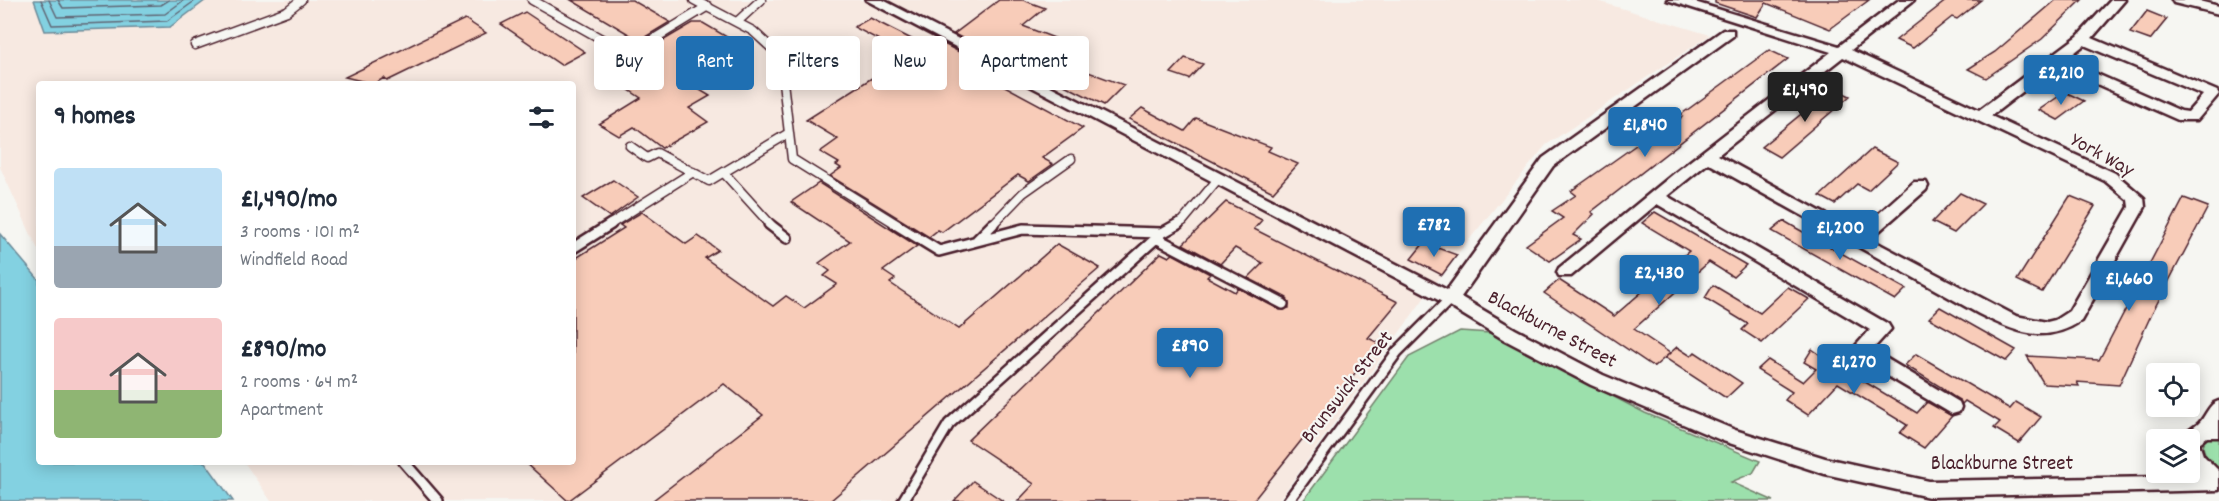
<!DOCTYPE html>
<html lang="en">
<head>
<meta charset="utf-8">
<style>
  body { margin:0; font-family:Dekko,sans-serif; background:#f6f6f7; color:#1f2937; height:100vh; display:flex; flex-direction:column; font-size:22px; white-space:nowrap }
  * { box-sizing:border-box; margin:0 }
  p { font-size:20px; color:#747a83 }
  .icon { flex:none; width:33px; height:33px; fill:none; stroke:currentColor; stroke-width:2; stroke-linecap:round; stroke-linejoin:round }
  .map { position:relative; flex:1; overflow:hidden }
  .details { position:absolute; left:36px; top:81px; width:540px; height:384px; display:flex; flex-direction:column; background:#fff; border-radius:6px; box-shadow:0 3px 15px #0003 }
  .details>* { flex:none }
  .hud { position:absolute; left:594px; top:36px; width:570px; height:54px; display:flex; gap:12px }
  .controls { position:absolute; left:2146px; top:363px; display:grid; gap:12px }
  .controls a { display:grid; place-items:center; width:54px; height:54px; border-radius:6px; background:#fff; box-shadow:0 3px 15px #0003; font-size:30px }
  .price { position:absolute; translate:-50% -51px; padding:0 14px; border-radius:6px; background:#1f6fb2; color:#fff; font-size:20px; line-height:39px; filter:drop-shadow(0 2px 3px #0008) }
  .price::after { content:''; position:absolute; left:50%; top:36px; width:18px; height:14px; margin-left:-9px; background:inherit; clip-path:polygon(0 0,100% 0,50% 100%) }
  .price.selected { background:#222; color:#fff }
  ul { padding:0; list-style:none }
  li { display:flex; align-items:center; gap:18px; height:150px; padding:0 18px }
  li span { display:grid; place-items:center; flex:none; width:168px; height:120px; border-radius:6px; color:#555 }
  li>.icon { margin-inline-start:auto }
  span .icon { width:72px; height:72px; fill:#fffc; stroke-width:1 }
  li b { font-size:26px }
  h2 { display:flex; justify-content:space-between; align-items:center; height:72px; padding:0 18px; font-size:26px }
  .chip { padding:0 21px; border-radius:6px; background:#fff; box-shadow:0 3px 15px #0003; font-size:21px; line-height:54px }
  .chip.selected { background:#1f6fb2; color:#fff }
  .map>svg:first-child { display:block }
  .built { fill:#f7e9e1 }
  .green { fill:#9ce0ac; stroke:#73806c; stroke-width:1.5 }
  .water { fill:#83d1e1; stroke:#6c8a98; stroke-width:1.5 }
  .lines { fill:none; stroke-linecap:round; stroke-linejoin:round }
  .shore { stroke:#616674; stroke-width:1.5 }
  .building { fill:#f8ccb9; stroke:#4a1f2b; stroke-width:1.5 }
  .service-far1-casing { stroke:#4a1f2b; stroke-width:11 }
  .service-casing { stroke:#4a1f2b; stroke-width:14 }
  .minor-casing { stroke:#4a1f2b; stroke-width:5 }
  .service-far1 { stroke:#f6f6f2; stroke-width:8 }
  .service { stroke:#f6f6f2; stroke-width:9 }
  .minor { fill:#f6f6f2; fill-rule:evenodd }
  .labels { text-anchor:middle; stroke-width:4.5; stroke-linejoin:round; paint-order:stroke }
  .street-label { font-size:21px; fill:#4a1f2b; stroke:#f6f6f2 }
</style>
</head>
<body>
<div class="map">
<svg width="2219" height="501" viewBox="0 0 2219 501">
  <rect width="100%" height="100%" fill="#f6f6f2"/>
  <filter id="ink" filterUnits="userSpaceOnUse"><feTurbulence type="fractalNoise" baseFrequency=".0167" numOctaves="2"/><feDisplacementMap in="SourceGraphic" scale="12" xChannelSelector="R" yChannelSelector="G"/><feConvolveMatrix kernelMatrix="1 2 1 2 8 2 1 2 1" color-interpolation-filters="sRGB"/></filter>
  <g filter="url(#ink)">
    <path class="built" d="M0,0h1594l116,35 -164,110 -103,127 -165,229h-1007l-27,-39h329v-378h-534v168l-39,-85z"/>
    <path class="green" d="M1460,331l30,2 155,80 115,48 -7,12 -22,9 43,19h-471l106,-144z
      M2219,436v35c-14,-11 -27,-35 0,-35z"/>
    <path class="water" d="M34,0h172l-36,27 -125,4z
      M0,234l39,46v182h166l28,39h-233z"/>
    <g class="lines">
      <path class="shore" d="M41,0l11,25 115,-4 29,-21
        M49,0l8,17 108,-3 19,-14
        M58,0l5,8 98,-3 8,-5"/>
    </g>
    <path class="building" d="M571,0h61l38,22 -28,17h-5z
      M999,0h24l22,8 -22,18 52,20 -17,15 66,24 -20,20 -107,-54 -2,4 -41,-21z
      M1715,0h154l-39,29 -64,-26 -9,14 -42,-14z
      M1947,0h34l-24,19 -5,-2 -39,31 -17,-8z
      M2056,0h26l-40,39 -56,39 -18,-9 27,-17z
      M2147,11l20,8 -17,21 -20,-7z
      M525,12l60,40 -24,13 -60,-41z
      M870,18l63,32 9,-7 46,24 -4,8 99,53 -41,30 11,6 -24,17 -11,-6 -76,57 -4,-2 -9,7 -99,-61 11,-8 -5,-3 3,-2 -19,-11 18,-13 -32,-19 102,-65 -54,-28z
      M465,19l21,14 -99,48 -3,-3 -10,6 -29,-7z
      M693,23h10l46,27 -56,36 17,10 -21,12 19,14 -46,26 -28,-21 -15,9 -20,-12 42,-26 -39,-26 45,-22z
      M1769,50l19,9 -197,153 3,2 -21,21 8,4 -31,22 -24,-16 37,-27 -11,-7 24,-16 -5,-4 65,-46 5,2 22,-15 19,-15 -3,-1z
      M1185,58l18,6 -14,15 -18,-6z
      M1833,88l17,8 -71,61 -18,-10z
      M2065,92l19,9 -26,19 -19,-10z
      M1142,108l43,23 11,-13 75,29 -3,4 30,13 -25,28 -144,-73z
      M1872,149l26,13 -30,28 -11,-6 -22,20 -15,-8z
      M613,180l25,17 -28,20 -27,-19z
      M819,183l98,63 -34,25 12,8 -5,4 69,46 98,-85 43,24 -270,233h-178l111,-86 -39,-31 -156,117 -43,-39h48v-202l51,-32 -4,-3 22,-13 44,32 12,-8 20,14 -13,8 68,48 13,-10 18,12 33,-24 -13,-8 6,-5 -11,-8 31,-22 -59,-39z
      M1960,193l23,11 -29,29 -22,-11z
      M2070,196l25,10 -53,86 -25,-12z
      M2184,198l24,9 -56,106 -33,72 -42,-3 2,4 -35,-2 -17,-28 72,4z
      M1226,202l36,18 -8,9 144,73 -30,36 11,5 -126,158h-235l16,-17 -66,-44 193,-187 8,4 4,-3 37,20 -3,3 28,15 3,-4 42,22 9,-2 -2,-10 -39,-20 15,-15 -28,-15 -15,16 -37,-20z
      M1655,212l91,53 -13,12 -24,-15 -75,67 36,24 7,-6 14,9 4,-4 47,31 -16,15 -61,-40 5,-5 -16,14 -110,-74 15,-13 55,36 75,-65 -47,-28z
      M1784,221l12,7 110,61 -11,11 -123,-69z
      M1424,243l33,12 -15,20 -31,-16z
      M1713,285l47,28 28,-26 21,12 -47,44 -20,-13 6,-6 -43,-26z
      M1940,307l37,21 39,22 -10,11 -77,-43z
      M1812,349l14,10 8,-8 23,14 -7,8 67,40 10,-11 25,14 -28,32 -24,-15 7,-8 -69,-42 -30,32 -23,-15 7,-8 -35,-22 11,-10 35,22 13,-13 -12,-7z
      M1916,354l94,55 6,-7 25,15 -22,26 -25,-15 6,-6 -35,-21 -3,3 -21,-17 -36,-22z
      M973,481l30,20h-49z"/>
    <g class="lines">
      <defs>
        <path id="service-far1" d="M532,0l82,46 30,-1 64,-39
          M694,0l59,31 27,25 12,103 106,66
          M737,22l24,-22
          M195,45l92,-34 14,-11
          M630,146l17,12 10,-5 52,28 80,-48
          M724,173l47,52
          M609,225l84,-53
          M992,225l31,-32 48,-34
          M1176,225l7,-4 35,-42"/>
        <path id="service" d="M769,224l18,14
          M895,224l44,27 84,-22 139,4 16,-9
          M1156,238l127,66
          M977,240l16,-16
          M573,248l38,-24
          M404,462l34,39
          M903,501l46,-77 213,-191
          M1288,501l109,-149 53,-53"/>
        <path id="minor" d="M866,0h17l564,290 96,-132 180,-128h10v6l-180,130 -92,131 54,32 88,46 132,55 90,28 104,23 233,-4 34,-4 -6,-6v-27h-9c5,-10 12,-11 18,-17 8,-8 9,-19 20,-22v36h-12l-8,6 4,12 16,16v19l-290,7 -104,-23 -102,-33 -132,-56 -88,-46 -59,-36z
          M1667,0h21l151,46 60,-46h15l-63,50 128,60 99,-74 33,-36h14l-33,38 125,53 2,3 -22,26h-19l-122,-54 -65,50 124,57 29,25 1,9 -64,114c-36,24 -66,11 -102,-7l-271,-151 -41,33 221,128 3,5 -19,21 87,52 2,5 -2,5 -7,2 -98,-58 -3,-5 19,-21 -213,-126 -86,72h-12l-2,-4 2,-4 117,-96 155,-120zM2084,45l119,50 -15,17 -7,-1 -116,-51zM1843,57l262,124 23,19 1,7 -60,104 -14,9 -8,2 -31,-6 -146,-77 56,-49 2,-4 -2,-4h-12l-56,50 -140,-77z
          M2172,0h23l24,6v8l-45,-11z"/>
      </defs>
      <use href="#service-far1" class="service-far1-casing"/>
      <use href="#service" class="service-casing"/>
      <use href="#minor" class="minor-casing"/>
      <use href="#service-far1" class="service-far1"/>
      <use href="#service" class="service"/>
      <use href="#minor" class="minor"/>
    </g>
  </g>
  <g class="labels">
    <g class="street-label">
      <text transform="translate(2103 154) rotate(29)" y="7">York Way</text>
      <text transform="translate(1553 328) rotate(28)" y="7">Blackburne Street</text>
      <text transform="translate(1346 386) rotate(-52)" y="7">Brunswick Street</text>
      <text x="2002" y="469">Blackburne Street</text>
    </g>
  </g>
</svg>
<div class="controls">
<a><svg class="icon" aria-label="locate" viewBox="0 0 24 24"><circle cx="12" cy="12" r="6"/><path d="M12 2v4M12 18v4M2 12h4M18 12h4"/></svg></a>
<a><svg class="icon" aria-label="layers" viewBox="0 0 24 24"><path d="M12 4l9 5-9 5-9-5zM3 14l9 5 9-5"/></svg></a>
</div>
<b class="price" style="left:2061px;top:106px">£2,210</b>
<b class="price selected" style="left:1805px;top:123px">£1,490</b>
<b class="price" style="left:1645px;top:158px">£1,840</b>
<b class="price" style="left:1434px;top:258px">£782</b>
<b class="price" style="left:1840px;top:261px">£1,200</b>
<b class="price" style="left:1659px;top:306px">£2,430</b>
<b class="price" style="left:2129px;top:312px">£1,660</b>
<b class="price" style="left:1190px;top:379px">£890</b>
<b class="price" style="left:1854px;top:395px">£1,270</b>
<div class="hud">
<a class="chip">Buy</a>
<a class="chip selected">Rent</a>
<a class="chip">Filters</a>
<a class="chip">New</a>
<a class="chip">Apartment</a>
</div>
<section class="details">
<h2>9 homes<svg class="icon" aria-label="filters" viewBox="0 0 24 24"><path d="M4 7h16M4 17h16"/><circle cx="9" cy="7" r="2"/><circle cx="15" cy="17" r="2"/></svg></h2>
<ul>
<li><span style="background:linear-gradient(#bfe0f5 65%,#9aa5b1 0)"><svg class="icon" aria-label="home" viewBox="0 0 24 24"><path d="M3 11l9-7 9 7M6 9v11h12V9"/></svg></span><div><b>£1,490/mo</b><p>3 rooms · 101 m²</p><p>Windfield Road</p></div></li>
<li><span style="background:linear-gradient(#f6c9c9 60%,#8fb573 0)"><svg class="icon" aria-label="home" viewBox="0 0 24 24"><path d="M3 11l9-7 9 7M6 9v11h12V9"/></svg></span><div><b>£890/mo</b><p>2 rooms · 64 m²</p><p>Apartment</p></div></li>
</ul>
</section>
</div>
</body>
</html>
